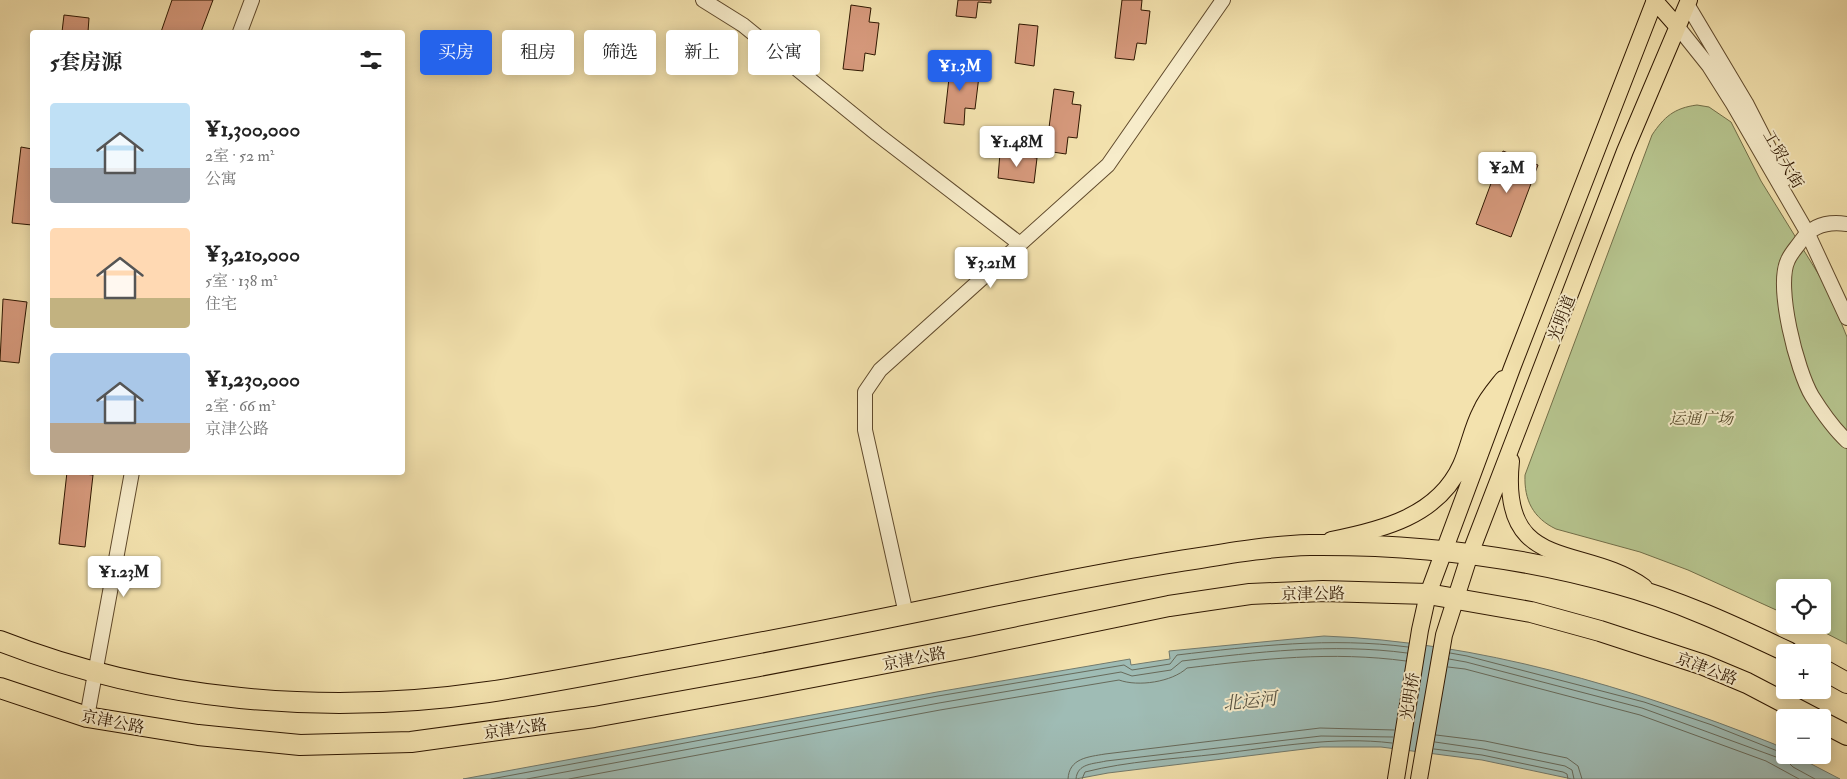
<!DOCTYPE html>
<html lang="zh">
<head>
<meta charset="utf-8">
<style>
  body { margin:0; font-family:"IM FELL Double Pica","Noto Serif SC",serif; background:#f2f2f2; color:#222; height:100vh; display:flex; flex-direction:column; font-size:19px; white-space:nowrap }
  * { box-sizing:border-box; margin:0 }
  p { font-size:16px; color:#767676 }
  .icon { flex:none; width:28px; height:28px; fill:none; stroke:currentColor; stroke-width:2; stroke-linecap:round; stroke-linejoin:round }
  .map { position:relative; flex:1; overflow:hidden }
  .details { position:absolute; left:30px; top:30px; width:375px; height:445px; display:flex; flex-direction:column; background:#fff; border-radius:5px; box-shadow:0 2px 12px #0003 }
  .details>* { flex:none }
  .banner { position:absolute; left:420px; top:30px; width:475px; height:45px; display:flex; gap:10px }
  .fabs { position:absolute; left:1776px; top:579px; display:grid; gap:10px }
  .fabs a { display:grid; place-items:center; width:55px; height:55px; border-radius:5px; background:#fff; box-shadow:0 2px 12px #0003; font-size:25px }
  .price { position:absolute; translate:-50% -42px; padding:0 11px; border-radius:5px; background:#fff; color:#222; font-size:16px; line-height:32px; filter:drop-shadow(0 1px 2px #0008) }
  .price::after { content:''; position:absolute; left:50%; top:30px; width:15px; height:11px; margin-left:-8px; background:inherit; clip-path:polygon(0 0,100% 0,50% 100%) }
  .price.active { background:#2563eb; color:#fff }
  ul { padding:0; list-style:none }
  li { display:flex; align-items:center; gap:15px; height:125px; padding:0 20px }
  li span { display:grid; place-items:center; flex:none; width:140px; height:100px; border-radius:5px; color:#555 }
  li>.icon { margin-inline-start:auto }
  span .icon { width:60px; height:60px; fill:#fffc; stroke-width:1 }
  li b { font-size:21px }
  h2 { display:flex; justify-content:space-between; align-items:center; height:60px; padding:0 20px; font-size:21px }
  .pill { padding:0 18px; border-radius:5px; background:#fff; box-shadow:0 2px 12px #0003; font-size:18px; line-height:45px }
  .pill.active { background:#2563eb; color:#fff }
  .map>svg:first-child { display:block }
  .green { fill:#b6c48e; stroke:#726e48 }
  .water { fill:#9fbcb5; stroke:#727a6d }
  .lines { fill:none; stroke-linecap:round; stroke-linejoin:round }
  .shore { stroke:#676a5b; stroke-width:1 }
  .building { fill:#d6997c; stroke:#2f1701 }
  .minor-casing { stroke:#604a2c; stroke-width:16 }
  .major-casing { stroke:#2f1701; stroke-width:18 }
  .highway-casing { stroke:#2f1701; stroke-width:22 }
  .minor { stroke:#f7ecca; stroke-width:14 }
  .major { stroke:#f3e2ae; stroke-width:16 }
  .highway { stroke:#f3e2ae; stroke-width:20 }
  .labels { text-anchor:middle; stroke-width:4; stroke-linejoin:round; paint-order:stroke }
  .street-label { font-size:16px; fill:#2f1701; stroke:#f7ecca }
  .park-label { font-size:16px; font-style:italic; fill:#584b2b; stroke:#f7ecca }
  .water-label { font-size:18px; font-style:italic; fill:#565140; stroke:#f7ecca }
</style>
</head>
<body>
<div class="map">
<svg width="1847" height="779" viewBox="0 0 1847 779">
  <rect width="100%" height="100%" fill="#f3e2ae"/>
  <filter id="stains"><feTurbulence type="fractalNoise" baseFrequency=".004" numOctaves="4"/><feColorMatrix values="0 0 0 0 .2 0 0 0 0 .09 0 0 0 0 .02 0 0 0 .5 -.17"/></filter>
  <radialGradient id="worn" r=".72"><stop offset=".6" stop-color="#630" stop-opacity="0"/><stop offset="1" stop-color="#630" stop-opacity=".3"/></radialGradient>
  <path class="green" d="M1697,105l12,2 22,15 30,59 66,107 20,49v307l-37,-19h12v-37h-37v26l-97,-44 -48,-18 -84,-23c-23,-11 -32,-29 -31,-54l127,-340c12,-18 22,-27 45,-30z"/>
  <path class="water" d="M1324,636c155,6 306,51 450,108l11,6v5h9l46,24h-268l-90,-19 -101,-13h-60l-213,26 -32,6h-613l474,-87 193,-33 1,6 39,-6 -1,-8z"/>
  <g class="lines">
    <path class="shore" d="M1450,653l17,3 177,46 68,23 73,29
      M1449,659l17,3 176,46 145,53 6,6 22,12
      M1448,667l17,2 175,46 126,46 33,18
      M1436,735l49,6 82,17 11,8 4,13
      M1435,742l48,7 82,17 7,4 2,9
      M1434,749l48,6 81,17 4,2 1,5
      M491,779l447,-83 186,-31 8,5 38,-6 7,-9c77,-9 154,-18 231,-8
      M527,779l412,-76 182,-31 11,4 39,-6 11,-9c75,-9 150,-18 225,-8
      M569,779l371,-69 179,-30c19,7 53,2 68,-12 73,-9 146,-17 219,-7
      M1068,779c1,-21 20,-22 37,-25l215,-26 74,2
      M1076,779c1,-16 18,-15 30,-18l215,-25 72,1
      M1082,779l3,-7c43,-11 89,-13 133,-18 57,-7 117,-18 174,-11"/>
  </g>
  <path class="building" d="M172,0h41l-12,32h-40z
    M958,0h33v3l-13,-1 -2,16 -20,-2z
    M1122,0h20l-1,10 9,1 -4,33 -9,-1 -3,17 -19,-2z
    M851,5l20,3 -2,14 10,1 -4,32 -10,-2 -2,18 -20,-2z
    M64,15l25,3 -1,14h-26z
    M1019,24l19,2 -4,40 -19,-3z
    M951,60l19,2 -1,13 10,1 -4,33 -10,-1 -1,17 -20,-2z
    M1054,89l20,3 -2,12 9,1 -4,33 -9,-1 -2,17 -20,-3z
    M21,147l11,2v76l-20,-2z
    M1503,151l35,14 -27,72 -35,-13z
    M1000,153l37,5 -3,25 -36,-5z
    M3,299l24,3 -8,61 -19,-2z
    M67,472l26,3 -8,72 -26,-3z"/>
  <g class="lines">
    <defs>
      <path id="minor" d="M703,0l40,25 134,109 143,110
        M1687,4l59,99 39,76
        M1677,26l32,40 24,38 74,128 40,86
        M240,32l12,-32
        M1847,224c-19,-3 -35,1 -46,17 -4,6 -10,12 -13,19 -13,26 9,111 24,136 10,16 21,32 35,45
        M906,614l-41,-184v-38l15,-22 228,-205 115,-165
        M87,717l45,-245"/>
      <path id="major" d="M1654,0l23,26
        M1511,461c-12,114 72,82 133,126
        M1331,540c51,-10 107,-24 130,-75 8,-18 11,-37 20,-54 5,-12 14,-22 22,-32
        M1396,779l24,-149 8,-36 84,-226 143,-368
        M1419,779l25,-144 26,-81 155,-403 64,-151"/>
      <path id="highway" d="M0,641c153,60 325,75 488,51 60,-9 120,-21 180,-32 109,-20 217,-41 325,-64 69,-14 138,-28 207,-38 36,-6 73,-12 110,-13 103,-1 209,11 308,39 59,16 115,42 170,68
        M1822,669l25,14
        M0,688l87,29 111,18 102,10 111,-3 183,-25 167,-30 209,-40 199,-41 81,-12 73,-3 105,3 103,18 69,19 104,34 43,18 67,35
        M1822,722l25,13"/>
    </defs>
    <use href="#minor" class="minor-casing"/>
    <use href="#major" class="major-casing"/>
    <use href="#highway" class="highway-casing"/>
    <use href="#minor" class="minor"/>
    <use href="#major" class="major"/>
    <use href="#highway" class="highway"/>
  </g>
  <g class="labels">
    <g class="street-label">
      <text transform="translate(1784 159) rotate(60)" y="6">工贸大街</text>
      <text transform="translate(1561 318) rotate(-69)" y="6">光明道</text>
      <text transform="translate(1313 593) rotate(-1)" y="6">京津公路</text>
      <text transform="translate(914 658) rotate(-11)" y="6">京津公路</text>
      <text transform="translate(1707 668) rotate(21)" y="6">京津公路</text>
      <text transform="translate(1409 696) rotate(-81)" y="6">光明桥</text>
      <text transform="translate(113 721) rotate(11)" y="6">京津公路</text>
      <text transform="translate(515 728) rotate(-8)" y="6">京津公路</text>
    </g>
    <g class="park-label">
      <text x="1701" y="424">运通广场</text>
    </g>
    <g class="water-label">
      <text transform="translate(1250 701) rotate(-6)" y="6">北运河</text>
    </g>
  </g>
  <rect width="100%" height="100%" filter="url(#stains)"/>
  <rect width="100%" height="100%" fill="url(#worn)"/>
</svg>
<div class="fabs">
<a><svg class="icon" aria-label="locate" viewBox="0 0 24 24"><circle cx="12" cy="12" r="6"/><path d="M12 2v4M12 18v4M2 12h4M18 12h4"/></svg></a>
<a>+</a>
<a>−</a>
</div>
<b class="price active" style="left:960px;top:92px">¥1.3M</b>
<b class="price" style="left:1017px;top:168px">¥1.48M</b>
<b class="price" style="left:1507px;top:194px">¥2M</b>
<b class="price" style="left:991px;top:289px">¥3.21M</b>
<b class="price" style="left:124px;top:598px">¥1.23M</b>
<div class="banner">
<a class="pill active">买房</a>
<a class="pill">租房</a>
<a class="pill">筛选</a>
<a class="pill">新上</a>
<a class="pill">公寓</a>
</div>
<section class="details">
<h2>5套房源<svg class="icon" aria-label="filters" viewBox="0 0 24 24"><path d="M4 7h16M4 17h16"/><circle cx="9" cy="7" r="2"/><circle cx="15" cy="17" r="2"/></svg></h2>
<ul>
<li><span style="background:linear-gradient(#bfe0f5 65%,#9aa5b1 0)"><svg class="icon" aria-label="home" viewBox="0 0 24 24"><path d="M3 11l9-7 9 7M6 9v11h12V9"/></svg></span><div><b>¥1,300,000</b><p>2室 · 52 m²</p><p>公寓</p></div></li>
<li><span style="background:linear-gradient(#ffd9b3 70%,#c2b280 0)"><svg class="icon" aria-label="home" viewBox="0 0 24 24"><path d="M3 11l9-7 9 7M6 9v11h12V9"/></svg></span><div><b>¥3,210,000</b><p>5室 · 138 m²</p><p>住宅</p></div></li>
<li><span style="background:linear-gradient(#a9c7e8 70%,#b9a48a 0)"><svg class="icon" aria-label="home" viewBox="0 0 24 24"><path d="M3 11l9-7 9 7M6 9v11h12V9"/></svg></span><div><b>¥1,230,000</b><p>2室 · 66 m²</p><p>京津公路</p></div></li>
</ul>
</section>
</div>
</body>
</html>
